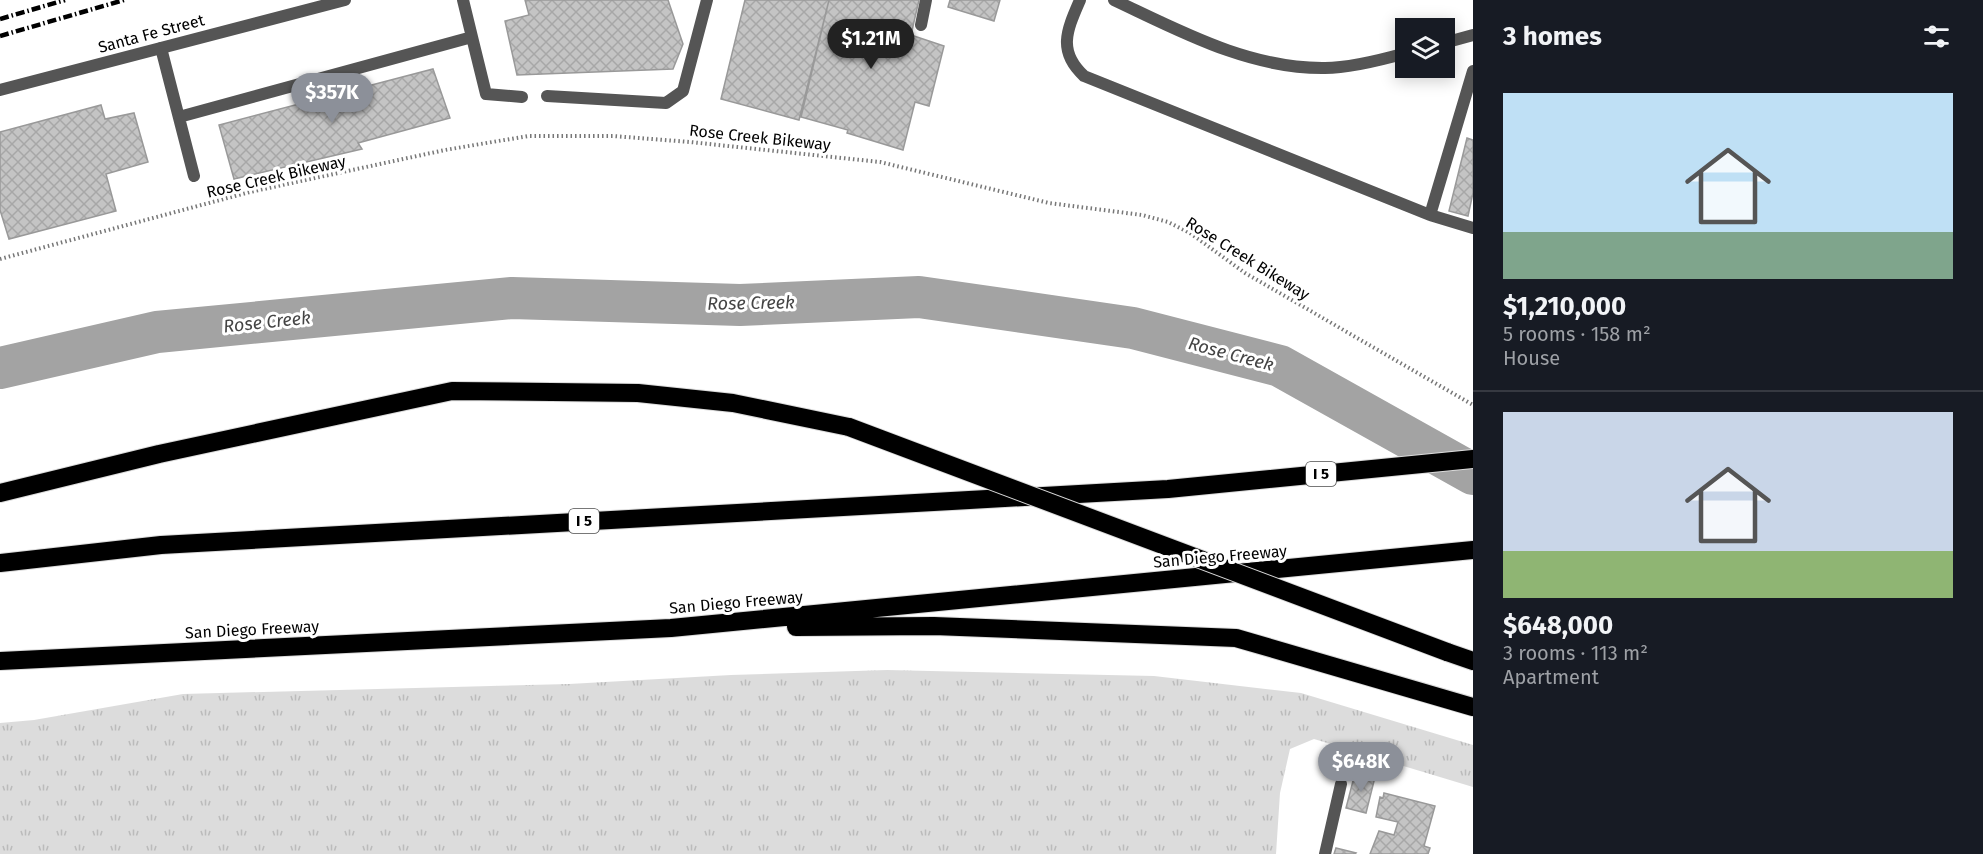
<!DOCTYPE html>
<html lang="en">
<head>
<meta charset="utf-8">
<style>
  body { margin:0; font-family:"Fira Sans",sans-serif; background:#242831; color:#f1f3f6; height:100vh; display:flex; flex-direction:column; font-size:22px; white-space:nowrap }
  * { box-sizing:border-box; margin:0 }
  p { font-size:20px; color:#9ea1a6 }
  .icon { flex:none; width:33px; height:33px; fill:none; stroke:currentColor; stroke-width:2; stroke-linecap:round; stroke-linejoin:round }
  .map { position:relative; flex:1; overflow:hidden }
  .drawer { display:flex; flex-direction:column; background:#171b24; width:510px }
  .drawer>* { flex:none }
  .buttons { position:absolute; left:1395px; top:18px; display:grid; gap:12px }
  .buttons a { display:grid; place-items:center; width:60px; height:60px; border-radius:0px; background:#171b24; box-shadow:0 3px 15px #0003; font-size:30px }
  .price { position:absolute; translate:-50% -51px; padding:0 14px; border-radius:21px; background:#8c9099; color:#fff; font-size:20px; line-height:39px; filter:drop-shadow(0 2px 3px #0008) }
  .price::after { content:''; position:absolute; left:50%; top:36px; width:18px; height:14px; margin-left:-9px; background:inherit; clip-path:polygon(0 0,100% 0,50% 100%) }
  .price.active { background:#222; color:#fff }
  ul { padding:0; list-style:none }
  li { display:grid; align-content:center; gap:12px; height:318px; padding:0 30px }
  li+li { border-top:2px solid #363941 }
  li span { display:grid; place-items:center; height:186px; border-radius:0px; color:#555 }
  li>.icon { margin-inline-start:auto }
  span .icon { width:108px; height:108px; fill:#fffc; stroke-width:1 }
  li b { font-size:26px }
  h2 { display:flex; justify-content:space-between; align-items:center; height:72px; padding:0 30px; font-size:26px }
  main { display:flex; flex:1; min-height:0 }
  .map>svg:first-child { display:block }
  .grass { fill:url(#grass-tufts) }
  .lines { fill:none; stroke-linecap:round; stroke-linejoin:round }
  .river { stroke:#a3a3a3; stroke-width:42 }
  .building { fill:url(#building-cross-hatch); stroke:#999; stroke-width:1.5 }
  .motorway-casing { stroke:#dbdbdb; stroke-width:20 }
  .path { stroke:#777; stroke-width:4; stroke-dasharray:1.5 3; stroke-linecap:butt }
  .service { stroke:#555; stroke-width:12 }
  .tertiary { stroke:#555; stroke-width:12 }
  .motorway { stroke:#000; stroke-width:18 }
  .rail { stroke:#000; stroke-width:4.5; stroke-dasharray:9 3 1.5 3; stroke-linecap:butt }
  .motorway-bridge-casing { stroke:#dbdbdb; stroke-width:20; stroke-linecap:butt }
  .motorway-bridge { stroke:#000; stroke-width:18 }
  .labels { text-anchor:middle; stroke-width:6; stroke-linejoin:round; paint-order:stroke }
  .shield { fill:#fff; stroke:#4c4c4c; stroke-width:1.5 }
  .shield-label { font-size:15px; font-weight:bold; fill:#000 }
  .street-label { font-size:16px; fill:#000; stroke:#fff }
  .water-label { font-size:18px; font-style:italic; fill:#444; stroke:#fff }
</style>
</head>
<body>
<main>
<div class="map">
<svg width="1473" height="854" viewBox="0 0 1473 854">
  <defs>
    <pattern id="grass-tufts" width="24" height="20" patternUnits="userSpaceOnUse" patternTransform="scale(1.5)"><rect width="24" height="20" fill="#dcdcdc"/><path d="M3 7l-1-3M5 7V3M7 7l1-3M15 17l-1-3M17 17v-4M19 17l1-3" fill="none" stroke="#bbb"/></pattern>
    <pattern id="building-cross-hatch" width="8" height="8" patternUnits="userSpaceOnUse" patternTransform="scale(1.5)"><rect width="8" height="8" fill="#c4c4c4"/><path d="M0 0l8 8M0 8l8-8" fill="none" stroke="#a7a7a7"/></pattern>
  </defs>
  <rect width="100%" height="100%" fill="#fff"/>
  <path class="grass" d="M887,670l267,6 147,17 172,52v42l-159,-48 -24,10 -10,44 -4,61h-1276v-131l34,-3 149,-26 386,-10 162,-9z"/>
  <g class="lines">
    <path class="river" d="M0,368l157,-36 355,-34 228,7 179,-8 214,31 147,38 193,108"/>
  </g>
  <path class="building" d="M525,0h143l15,44 -10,25 -156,6 -12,-54 24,-6z
    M745,0h84l-30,120 -78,-21z
    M829,0h90l-8,35 33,11 -15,60 -14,-4 -12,48 -56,-17 1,-3 -47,-13z
    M950,0h50l-6,21 -46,-14z
    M433,69l17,49 -92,25 4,6 -128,30 -15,-54z
    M101,105l4,14 29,-6 14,49 -42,12 10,37 -107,28 -9,-29v-78z
    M1467,138l6,2v53l-5,23 -19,-5z
    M1355,773l20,4 -9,36 -20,-5z
    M1384,793l51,13 -11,40 6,2 -2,6h-58l9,-23 15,4 4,-13 -22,-5 4,-20 3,1z
    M1336,848l20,5 -1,1h-21z"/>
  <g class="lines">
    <defs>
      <path id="motorway" d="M0,493l159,-39 293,-63 186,2 95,10 116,24
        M0,563l161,-18 1007,-56 305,-30
        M796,627l138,-1 302,12 237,69
        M1447,652l26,9
        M0,661l671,-33 802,-78"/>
    </defs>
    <use href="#motorway" class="motorway-casing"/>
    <path class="path" d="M0,259l250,-67 195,-42 83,-14h85l77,6 190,20 169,41 93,12 26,7 22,11 55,40 228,132"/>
    <path class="service" d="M1080,0c-13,30 -23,51 4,76l346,139
      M1114,0c66,31 135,69 211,68 25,0 56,-8 81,-15
      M921,25l5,-25
      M472,37l14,57 36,3
      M1444,43l29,-8
      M161,48l33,128
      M1473,71l-43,144 43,13
      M547,96l119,7 17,-12 24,-91
      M179,117l293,-80 -9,-37
      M1325,854l16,-70"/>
    <path class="tertiary" d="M0,90l345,-90"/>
    <use href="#motorway" class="motorway"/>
    <path class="rail" d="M0,19l65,-19
      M0,36l124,-36"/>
    <defs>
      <path id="motorway-bridge" d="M849,427l598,225"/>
    </defs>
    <use href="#motorway-bridge" class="motorway-bridge-casing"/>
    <use href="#motorway-bridge" class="motorway-bridge"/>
  </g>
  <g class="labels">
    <g class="shield">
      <rect x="1306" y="462" width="30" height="24" rx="4.5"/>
      <rect x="569" y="509" width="30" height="24" rx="4.5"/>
    </g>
    <g class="shield-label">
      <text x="1321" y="479">I 5</text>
      <text x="584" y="526">I 5</text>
    </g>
    <g class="street-label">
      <text transform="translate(151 33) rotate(-15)" y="6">Santa Fe Street</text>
      <text transform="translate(760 137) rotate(6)" y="6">Rose Creek Bikeway</text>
      <text transform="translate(276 176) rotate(-13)" y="6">Rose Creek Bikeway</text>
      <text transform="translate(1248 258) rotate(32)" y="6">Rose Creek Bikeway</text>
      <text transform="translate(1220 556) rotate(-5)" y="6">San Diego Freeway</text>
      <text transform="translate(736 602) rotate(-5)" y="6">San Diego Freeway</text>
      <text transform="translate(252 629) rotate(-3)" y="6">San Diego Freeway</text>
    </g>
    <g class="water-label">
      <text transform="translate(751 303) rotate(-1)" y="6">Rose Creek</text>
      <text transform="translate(267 322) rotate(-6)" y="6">Rose Creek</text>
      <text transform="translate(1231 354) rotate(15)" y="6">Rose Creek</text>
    </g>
  </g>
</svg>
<div class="buttons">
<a><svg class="icon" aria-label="layers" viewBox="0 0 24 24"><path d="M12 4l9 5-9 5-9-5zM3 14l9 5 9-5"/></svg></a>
</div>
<b class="price active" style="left:871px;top:70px">$1.21M</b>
<b class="price" style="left:332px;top:124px">$357K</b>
<b class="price" style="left:1361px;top:793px">$648K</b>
</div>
<section class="drawer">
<h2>3 homes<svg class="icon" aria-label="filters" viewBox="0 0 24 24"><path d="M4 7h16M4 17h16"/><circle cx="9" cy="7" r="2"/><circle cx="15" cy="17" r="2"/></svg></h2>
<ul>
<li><span style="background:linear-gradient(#bfe0f5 75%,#7fa58c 0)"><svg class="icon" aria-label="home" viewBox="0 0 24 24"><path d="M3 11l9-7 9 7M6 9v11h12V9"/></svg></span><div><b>$1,210,000</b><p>5 rooms · 158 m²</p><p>House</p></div></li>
<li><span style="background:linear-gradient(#c9d6e8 75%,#8fb573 0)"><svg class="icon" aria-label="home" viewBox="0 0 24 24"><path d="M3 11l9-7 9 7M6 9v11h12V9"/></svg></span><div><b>$648,000</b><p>3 rooms · 113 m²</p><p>Apartment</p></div></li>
</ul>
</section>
</main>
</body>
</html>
